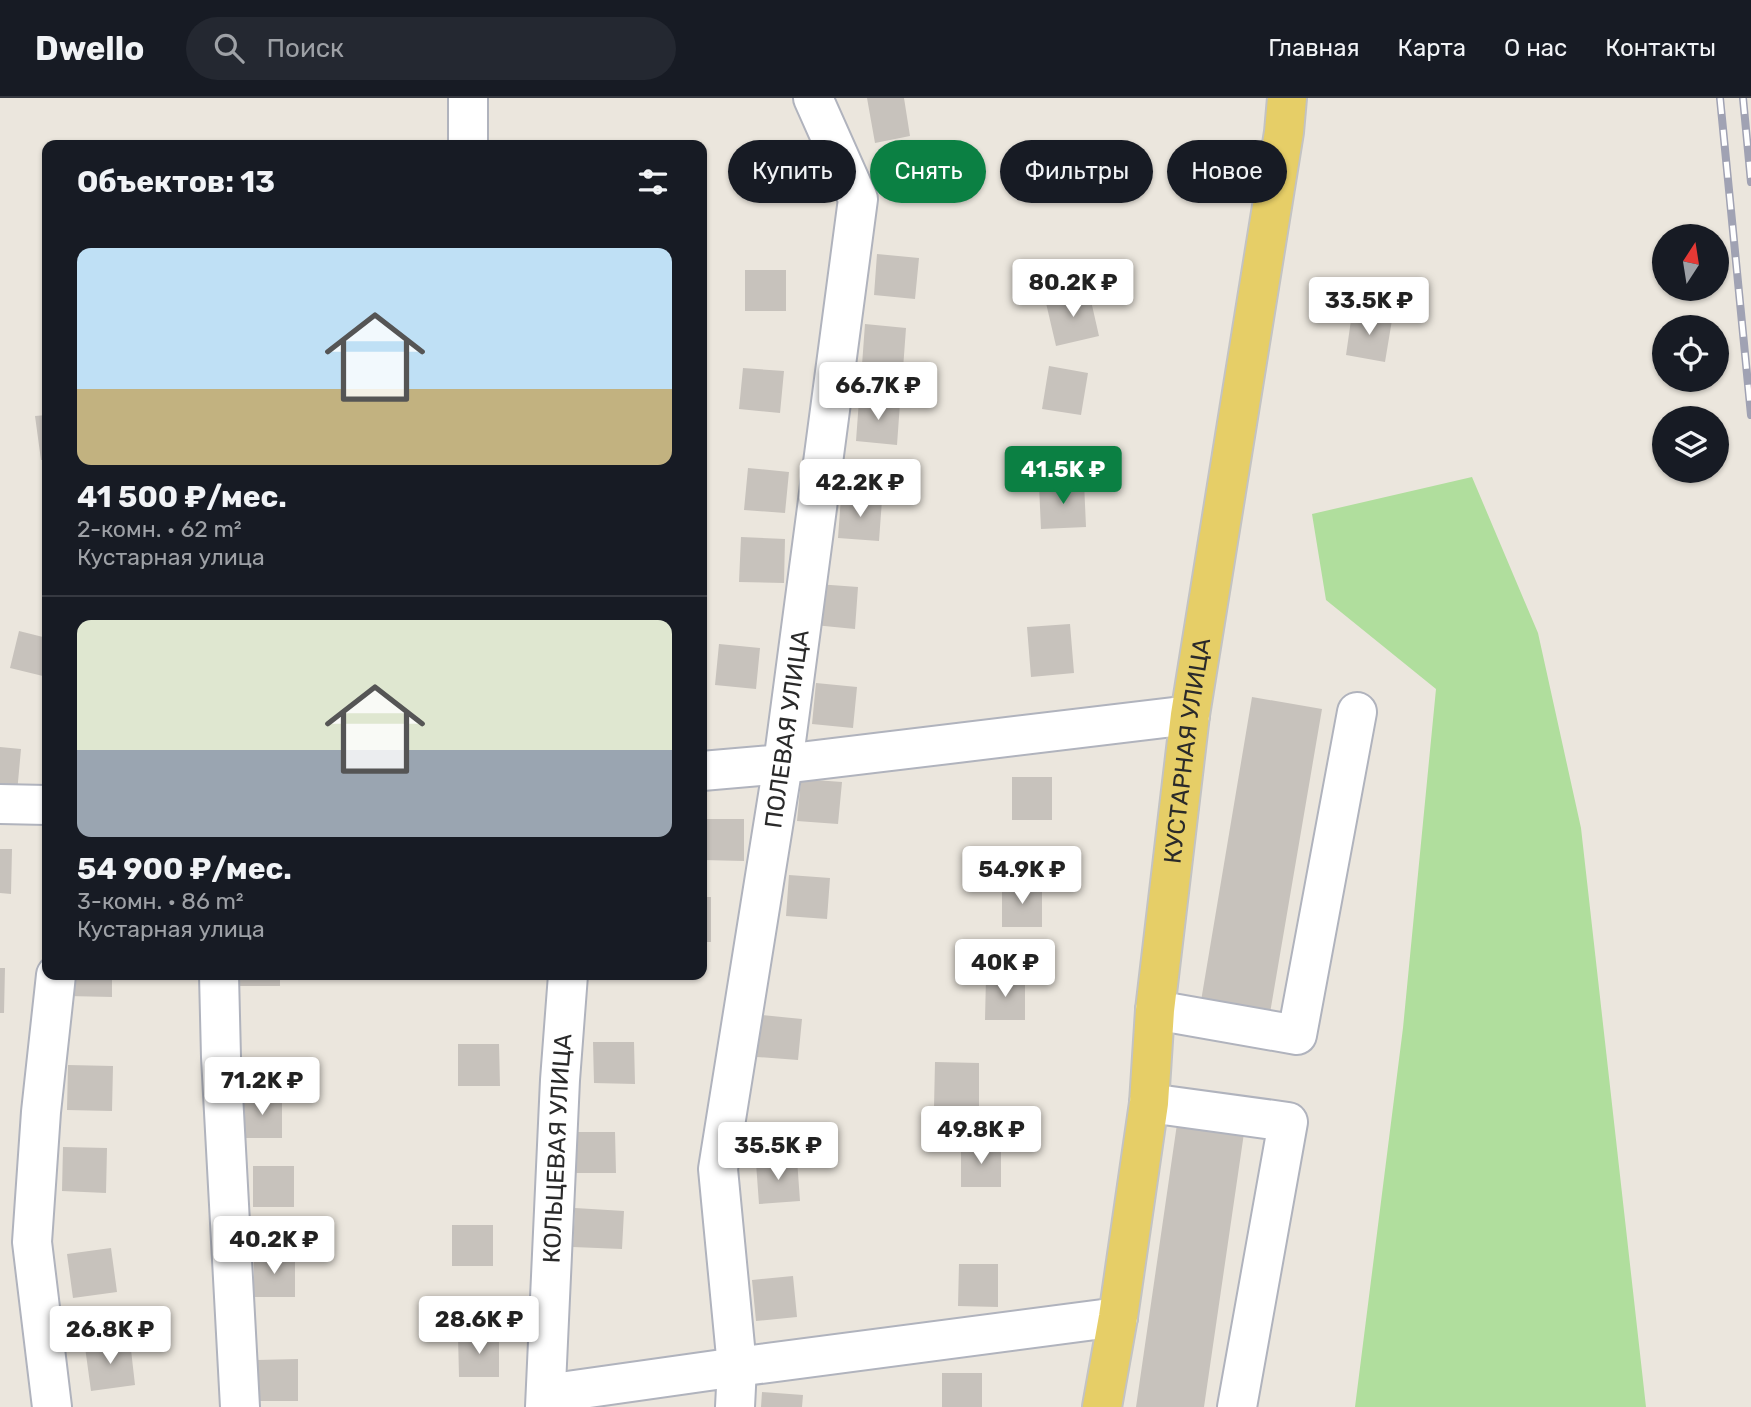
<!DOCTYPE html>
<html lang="ru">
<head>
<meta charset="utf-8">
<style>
  body { margin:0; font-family:Rubik,sans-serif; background:#242831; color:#f1f3f6; height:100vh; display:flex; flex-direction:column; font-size:26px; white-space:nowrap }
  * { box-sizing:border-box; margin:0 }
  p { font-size:23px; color:#9ea1a6 }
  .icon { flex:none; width:38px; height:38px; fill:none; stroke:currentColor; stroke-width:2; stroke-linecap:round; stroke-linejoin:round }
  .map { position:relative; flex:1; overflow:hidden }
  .panel { position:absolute; left:42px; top:42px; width:665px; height:840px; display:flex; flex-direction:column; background:#171b24; border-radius:14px; box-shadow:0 2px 5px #0004 }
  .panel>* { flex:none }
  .hud { position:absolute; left:728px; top:42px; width:665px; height:63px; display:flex; gap:14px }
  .needle { width:46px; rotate:12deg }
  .tools { position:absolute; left:1652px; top:126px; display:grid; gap:14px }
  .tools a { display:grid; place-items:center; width:77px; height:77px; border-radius:50%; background:#171b24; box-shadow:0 2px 5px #0004; font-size:35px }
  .price { position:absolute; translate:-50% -60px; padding:0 16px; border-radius:7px; background:#fff; color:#222; font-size:23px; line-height:46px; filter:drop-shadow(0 2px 4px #0008) }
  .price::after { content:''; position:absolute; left:50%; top:42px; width:21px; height:16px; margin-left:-10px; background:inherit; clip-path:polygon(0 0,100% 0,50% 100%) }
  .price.on { background:#0b8043; color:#fff }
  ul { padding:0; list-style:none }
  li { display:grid; align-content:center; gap:14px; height:371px; padding:0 35px }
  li+li { border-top:2px solid #363941 }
  li span { display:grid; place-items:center; height:217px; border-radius:14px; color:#555 }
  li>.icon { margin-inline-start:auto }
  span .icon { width:126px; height:126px; fill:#fffc; stroke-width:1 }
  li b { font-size:30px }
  h2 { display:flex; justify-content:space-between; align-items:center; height:84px; padding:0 35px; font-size:30px }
  .chip { padding:0 24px; border-radius:32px; background:#171b24; box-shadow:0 2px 5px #0004; font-size:24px; line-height:63px }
  .chip.on { background:#0b8043; color:#fff }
  header { display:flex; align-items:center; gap:42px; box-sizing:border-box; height:98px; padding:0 35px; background:#171b24; border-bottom:2px solid #363941 }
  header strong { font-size:33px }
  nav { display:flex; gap:38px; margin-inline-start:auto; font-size:24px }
  .search { width:490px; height:63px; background:#242831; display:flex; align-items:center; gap:18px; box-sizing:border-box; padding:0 24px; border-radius:38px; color:#9ea1a6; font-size:26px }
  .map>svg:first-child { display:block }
  .green { fill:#b0de9d }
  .building { fill:#c7c2bc }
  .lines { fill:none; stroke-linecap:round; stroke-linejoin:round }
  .minor-casing { stroke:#b0b3bd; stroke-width:42 }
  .major-casing { stroke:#c3c3c3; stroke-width:42 }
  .minor { stroke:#fff; stroke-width:38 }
  .major { stroke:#e6ce67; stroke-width:38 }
  .rail-casing { stroke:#a0a2b3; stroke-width:8 }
  .rail { stroke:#fff; stroke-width:5; stroke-dasharray:16; stroke-linecap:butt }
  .labels { text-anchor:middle; stroke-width:6; stroke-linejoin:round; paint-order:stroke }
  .street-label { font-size:24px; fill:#2a2a2a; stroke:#fff }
</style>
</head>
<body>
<header>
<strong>Dwello</strong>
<div class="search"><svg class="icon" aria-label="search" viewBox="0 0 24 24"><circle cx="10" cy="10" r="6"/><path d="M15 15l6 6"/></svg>Поиск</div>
<nav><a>Главная</a><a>Карта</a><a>О нас</a><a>Контакты</a></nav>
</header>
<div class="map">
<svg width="1751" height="1309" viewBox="0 0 1751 1309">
  <rect width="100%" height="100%" fill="#ebe6dd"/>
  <path class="green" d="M1472,379l66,156 43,195 65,579h-291l48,-379 33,-339 -110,-89 -14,-86z"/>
  <path class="building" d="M867,0h37l6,38 -35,7z
    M877,156l42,4 -4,41 -41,-4z
    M745,172h41v41h-41z
    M1089,194l10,44 -43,10 -10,-43z
    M1352,215l40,7 -7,42 -39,-7z
    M865,226l41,4 -3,41 -41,-4z
    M1049,268l39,7 -7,42 -39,-6z
    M743,270l41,3 -4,42 -41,-4z
    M859,302l41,3 -3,42 -41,-4z
    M47,317v45h-6l-6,-44z
    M748,370l41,4 -4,41 -41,-3z
    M1084,384l2,45 -45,2 -2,-44z
    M841,399l41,3 -3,41 -41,-3z
    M741,439l44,2 -1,44 -45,-1z
    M817,486l41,3 -3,42 -41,-4z
    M1070,526l4,49 -43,4 -4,-50z
    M19,533l28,7v39l-37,-9z
    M719,546l41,4 -4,41 -41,-4z
    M816,585l41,4 -4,41 -41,-4z
    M1252,599l70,12 -52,304 -69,-12z
    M0,649l21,2 -4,44 -17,-1z
    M1012,679h40v43h-40z
    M801,681l41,3 -4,42 -41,-3z
    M703,721h41v42l-41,-1z
    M0,751h12l-1,45 -11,-1z
    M789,777l41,3 -3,41 -41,-3z
    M1002,786h40v43h-40z
    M702,799h9v45h-9z
    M0,870h5l-1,45h-4z
    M68,877h44v22l-45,-1z
    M239,877h41v11h-41z
    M986,879h39v43h-40z
    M761,917l41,4 -4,41 -41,-3z
    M593,944h41l1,42 -41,-1z
    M458,946h41l1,42h-42z
    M935,964l44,1v44h-45z
    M68,967l45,1 -1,45 -45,-1z
    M241,998h41v42h-41z
    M1177,1026l67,9 -40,274h-68z
    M574,1034h41l1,41h-42z
    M961,1046h40v43h-40z
    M63,1049l44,1 -1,45 -44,-2z
    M797,1061l3,42 -41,3 -3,-41z
    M253,1068h41v41h-41z
    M575,1110l49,3 -2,38 -49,-2z
    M452,1127h41v41h-41z
    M111,1150l6,44 -44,6 -6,-44z
    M254,1157h41v42h-41z
    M959,1166h39v43l-40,-1z
    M793,1178l4,41 -41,4 -4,-41z
    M458,1237h41v42h-40z
    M130,1243l5,44 -44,6 -6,-44z
    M298,1261v42h-41v-41z
    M942,1275h40v34h-40z
    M762,1294l41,3 -1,12h-41z"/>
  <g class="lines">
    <defs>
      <g id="minor">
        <path d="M468,0v47"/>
        <path d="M813,0l45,101 -75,565 -65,405 19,198 381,-50"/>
        <path d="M702,673l81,-7 407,-49"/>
        <path d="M0,706l47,1"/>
        <path d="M219,877l2,82 19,350"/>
        <path d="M1155,912l142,25 60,-323"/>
        <path d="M1149,1005l139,19 -51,285"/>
        <path d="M546,1296l191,-27 -2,40"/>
        <path d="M52,1309l-20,-165 9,-130 15,-137"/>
        <path id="s1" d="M545,1309l15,-327 8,-105"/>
      </g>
      <g id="major">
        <path id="s2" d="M1102,1309l16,-90 31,-214 6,-93 35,-295 94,-583 3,-34"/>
      </g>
    </defs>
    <use href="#minor" class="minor-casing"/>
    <use href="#major" class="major-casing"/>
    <use href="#minor" class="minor"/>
    <use href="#major" class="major"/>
    <defs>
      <path id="rail" d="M1720,0l31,317
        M1743,0l8,84"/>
    </defs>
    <use href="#rail" class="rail-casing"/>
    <use href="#rail" class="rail"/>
  </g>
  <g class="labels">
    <g class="street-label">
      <text transform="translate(787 631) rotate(-82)" y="8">ПОЛЕВАЯ УЛИЦА</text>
      <text dy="8" stroke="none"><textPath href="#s2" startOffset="662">КУСТАРНАЯ УЛИЦА</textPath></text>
      <text dy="8" stroke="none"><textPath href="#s1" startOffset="259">КОЛЬЦЕВАЯ УЛИЦА</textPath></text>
    </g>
  </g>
</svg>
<div class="tools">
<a><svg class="needle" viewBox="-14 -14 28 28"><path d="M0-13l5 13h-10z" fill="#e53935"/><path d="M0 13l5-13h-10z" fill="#9ea1a6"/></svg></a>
<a><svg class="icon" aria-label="locate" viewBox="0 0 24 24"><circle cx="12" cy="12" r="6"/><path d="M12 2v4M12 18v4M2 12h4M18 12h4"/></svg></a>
<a><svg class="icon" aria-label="layers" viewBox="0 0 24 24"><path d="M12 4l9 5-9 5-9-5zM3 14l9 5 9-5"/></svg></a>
</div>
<b class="price" style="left:1073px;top:221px">80.2K ₽</b>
<b class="price" style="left:1369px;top:239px">33.5K ₽</b>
<b class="price" style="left:878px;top:324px">66.7K ₽</b>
<b class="price on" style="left:1063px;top:408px">41.5K ₽</b>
<b class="price" style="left:860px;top:421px">42.2K ₽</b>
<b class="price" style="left:1022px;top:808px">54.9K ₽</b>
<b class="price" style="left:1005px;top:901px">40K ₽</b>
<b class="price" style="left:262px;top:1019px">71.2K ₽</b>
<b class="price" style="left:981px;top:1068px">49.8K ₽</b>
<b class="price" style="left:778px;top:1084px">35.5K ₽</b>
<b class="price" style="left:274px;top:1178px">40.2K ₽</b>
<b class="price" style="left:479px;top:1258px">28.6K ₽</b>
<b class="price" style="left:110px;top:1268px">26.8K ₽</b>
<div class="hud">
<a class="chip">Купить</a>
<a class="chip on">Снять</a>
<a class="chip">Фильтры</a>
<a class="chip">Новое</a>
</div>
<section class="panel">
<h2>Объектов: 13<svg class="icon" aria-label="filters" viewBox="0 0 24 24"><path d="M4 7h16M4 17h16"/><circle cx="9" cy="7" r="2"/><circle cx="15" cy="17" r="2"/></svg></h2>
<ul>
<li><span style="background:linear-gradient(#bfe0f5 65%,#c2b280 0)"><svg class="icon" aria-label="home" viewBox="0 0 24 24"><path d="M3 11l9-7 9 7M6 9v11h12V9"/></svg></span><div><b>41 500 ₽/мес.</b><p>2-комн. · 62 m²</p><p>Кустарная улица</p></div></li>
<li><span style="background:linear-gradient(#dfe7d0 60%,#9aa5b1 0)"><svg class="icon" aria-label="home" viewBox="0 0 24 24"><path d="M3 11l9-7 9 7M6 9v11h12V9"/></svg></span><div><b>54 900 ₽/мес.</b><p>3-комн. · 86 m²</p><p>Кустарная улица</p></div></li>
</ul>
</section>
</div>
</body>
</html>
